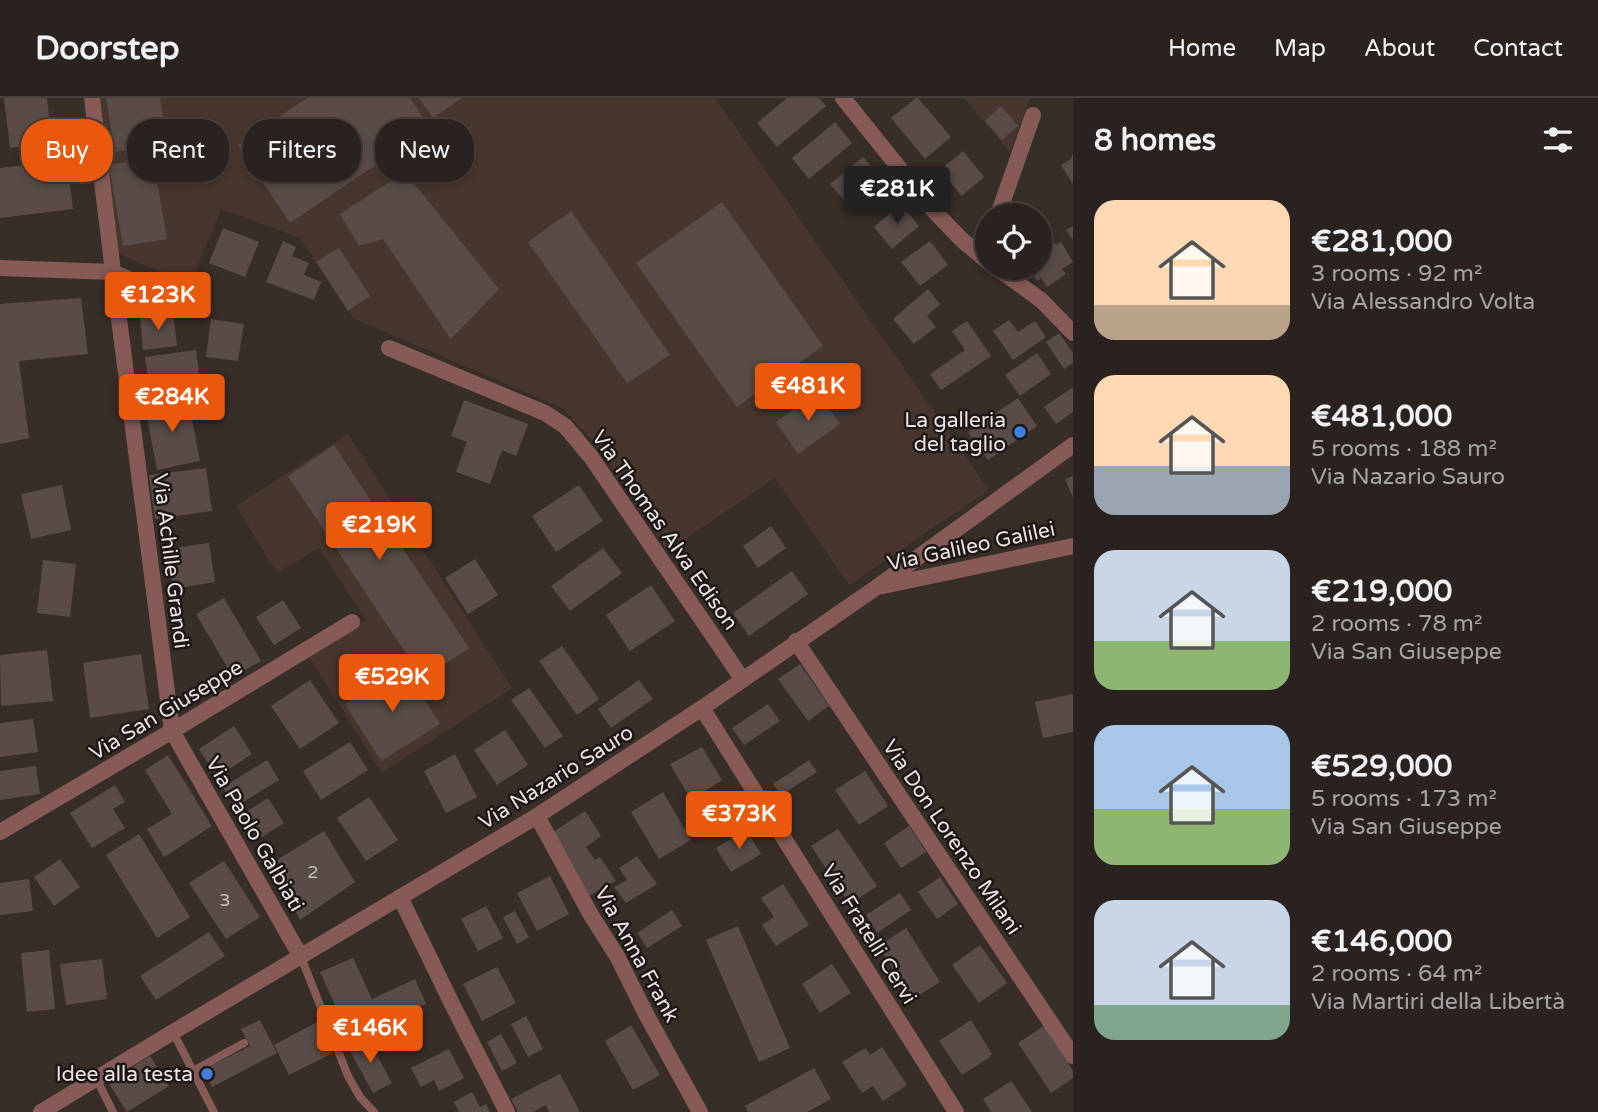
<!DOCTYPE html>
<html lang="en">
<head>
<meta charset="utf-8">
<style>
  body { margin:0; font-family:"Varela Round",sans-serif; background:#322a27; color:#f1f3f6; height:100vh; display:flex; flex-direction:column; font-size:26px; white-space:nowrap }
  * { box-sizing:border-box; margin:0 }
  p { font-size:23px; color:#a5a4a4 }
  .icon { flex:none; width:38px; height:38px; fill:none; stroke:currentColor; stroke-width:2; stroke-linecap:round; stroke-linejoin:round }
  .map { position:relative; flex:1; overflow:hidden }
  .drawer { display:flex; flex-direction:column; background:#2a221e; width:525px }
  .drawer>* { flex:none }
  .top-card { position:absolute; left:21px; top:21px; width:665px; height:63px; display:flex; gap:14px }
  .fabs { position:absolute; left:975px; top:105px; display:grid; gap:14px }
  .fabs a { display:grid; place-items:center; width:77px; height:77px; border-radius:50%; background:#2a221e; box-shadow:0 4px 10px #0003,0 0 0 2px #463f3c; font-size:35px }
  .price { position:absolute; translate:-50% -60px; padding:0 16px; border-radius:7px; background:#ea580c; color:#fff; font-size:23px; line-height:46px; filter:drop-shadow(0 2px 4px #0008) }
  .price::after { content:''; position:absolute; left:50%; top:42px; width:21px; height:16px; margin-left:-10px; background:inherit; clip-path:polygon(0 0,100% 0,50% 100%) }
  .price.selected { background:#222; color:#fff }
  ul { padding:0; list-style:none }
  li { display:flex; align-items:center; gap:21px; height:175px; padding:0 21px }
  li span { display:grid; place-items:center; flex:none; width:196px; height:140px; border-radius:21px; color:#555 }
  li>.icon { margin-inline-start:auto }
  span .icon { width:84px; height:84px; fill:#fffc; stroke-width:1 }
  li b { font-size:30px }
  h2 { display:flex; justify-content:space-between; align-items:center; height:84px; padding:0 21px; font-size:30px }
  .tag { padding:0 24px; border-radius:28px; background:#2a221e; box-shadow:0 4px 10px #0003,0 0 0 2px #463f3c; font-size:24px; line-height:63px }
  .tag.selected { background:#ea580c; color:#fff }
  header { display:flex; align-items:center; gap:42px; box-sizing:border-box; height:98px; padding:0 35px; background:#2a221e; border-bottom:2px solid #463f3c }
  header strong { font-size:33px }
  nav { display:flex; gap:38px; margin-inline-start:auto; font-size:24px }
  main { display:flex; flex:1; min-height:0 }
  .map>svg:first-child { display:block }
  .built { fill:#47362d }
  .building { fill:#594c48 }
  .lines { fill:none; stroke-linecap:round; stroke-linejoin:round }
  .service { stroke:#865b57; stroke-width:8 }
  .minor { stroke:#865b57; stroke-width:16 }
  .shop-dot { fill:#3f7fe0; stroke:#1c1715; stroke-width:2.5 }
  .labels { text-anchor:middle; stroke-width:5; stroke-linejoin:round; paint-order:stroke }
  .number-label { font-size:18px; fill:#c6bdb9 }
  .poi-label { font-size:21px; fill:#eae3df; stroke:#1c1715; text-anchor:end }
  .street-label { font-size:21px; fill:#eae3df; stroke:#1c1715 }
</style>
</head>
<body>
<header>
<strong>Doorstep</strong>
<nav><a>Home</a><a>Map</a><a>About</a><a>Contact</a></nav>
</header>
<main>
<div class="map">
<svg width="1073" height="1014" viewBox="0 0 1073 1014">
  <rect width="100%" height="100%" fill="#382e28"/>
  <path class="built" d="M85,0h630l274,392 -140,95 -74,-107 -107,73 -72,-107 -34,-36 -209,-90 -53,-80 -79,-29 -31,75 -87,-37z
    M964,0h66l-20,54z
    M348,336l164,254 -130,85 -74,-118 58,-35 -47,-72 -42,25 -41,-67z"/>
  <path class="building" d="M4,0h43l5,45 -42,5z
    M106,0h54l7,45 -52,9z
    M307,0h103l20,30 -140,95 -52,-78z
    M419,0h43l-29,20z
    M787,0h32l7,8 -49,41 -20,-24z
    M916,0h2l33,39 -26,22 -34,-41z
    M1001,8l17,20 -16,14 -17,-19z
    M835,24l17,21 -43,36 -17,-21z
    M963,53l21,26 -22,19 -22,-26z
    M1073,55v31l-12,-19 10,-6z
    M153,59l14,82 -44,7 -14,-81z
    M863,59l23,26 -33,28 -23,-27z
    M67,62l6,49 -73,9v-50z
    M405,74l94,117 -48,50 -68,-100 -24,7 -19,-32z
    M722,104l101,144 -86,61 -101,-144z
    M901,106l18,22 -27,23 -18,-22z
    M571,113l99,144 -43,28 -99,-141z
    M1073,128v14l-7,-10z
    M223,130l36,14 -14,35 -36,-14z
    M1050,138l6,9 5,-3 12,20 -11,7 4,5 -19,13 -6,-9 -4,3 -8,-13h11v-24z
    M283,143l13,6 -4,9 17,7 -5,12 17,7 -7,18 -48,-18z
    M930,143l18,24 -28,21 -19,-24z
    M339,150l31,48 -22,15 -32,-49z
    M928,191l12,15 -13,12 9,11 -22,17 -21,-25z
    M81,200l7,56 -69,7 10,77 -29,6v-140z
    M173,215l4,33 -34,4 -3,-33z
    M211,221l33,5 -6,37 -32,-4z
    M1009,222l9,12 17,-11 11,16 -33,23 -20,-29z
    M967,223l24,35 -50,34 -11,-16 35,-24 -13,-19z
    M1059,235l14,20v10l-9,6 -18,-27z
    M196,252l5,36 -51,7 -5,-36z
    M1037,255l14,21 -31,22 -15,-21z
    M1073,289v25l-17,12 -12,-17z
    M818,294l22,32 -42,30 -22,-32z
    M1018,300l19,28 -49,34 -20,-28z
    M188,301l12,62 -43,9 -12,-63z
    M464,302l64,24 -12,32 -14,-6 -12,34 -34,-12 11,-30 -16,-6z
    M334,347l135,203 -46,31 -135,-203z
    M206,370l6,43 -57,8 -6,-44z
    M1073,378v22l-8,-19z
    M62,387l9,45 -40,9 -10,-45z
    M579,387l24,36 -47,31 -24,-36z
    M771,428l15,22 -28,20 -15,-22z
    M209,445l6,39 -42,7 -6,-40z
    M603,450l19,25 -52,38 -19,-25z
    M475,461l23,36 -30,19 -23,-36z
    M43,462l33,4 -6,53 -33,-4z
    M792,473l16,23 -59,42 -16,-23z
    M651,487l24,36 -45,30 -24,-36z
    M224,500l37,63 -28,16 -37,-63z
    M283,502l18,28 -27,17 -18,-28z
    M562,548l37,53 -22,16 -38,-54z
    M47,552l6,51 -52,5 -1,-51z
    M141,556l8,55 -59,9 -7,-55z
    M800,566l29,42 -21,15 -30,-42z
    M403,568l37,58 -59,37 -36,-57z
    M310,582l29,43 -39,26 -29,-43z
    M639,582l14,19 -42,29 -13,-19z
    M529,590l34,48 -18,12 -34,-48z
    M1073,596v38l-30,6 -8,-36z
    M768,606l12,17 -36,24 -12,-17z
    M33,621l5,33 -38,5v-34z
    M234,628l18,28 -35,23 -18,-28z
    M505,632l23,35 -31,20 -23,-35z
    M350,644l18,28 -47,30 -18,-29z
    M702,649l20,33 -31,20 -21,-36z
    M455,656l22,43 -31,16 -22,-42z
    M168,657l44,71 -48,31 -17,-28 25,-15 -27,-44z
    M267,662l12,20 -44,27 -12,-20z
    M809,662l8,12 -36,23 -8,-11z
    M36,668l4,28 -40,6v-29z
    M865,673l23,35 -29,19 -24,-35z
    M115,687l10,17 -12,7 12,19 -33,20 -22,-35z
    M663,694l28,48 -32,19 -28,-47z
    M369,699l29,43 -32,21 -29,-43z
    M268,700l16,25 -27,17 -16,-25z
    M585,713l16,25 -15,11 9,13 5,-3 16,24 -29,16 -37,-63z
    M909,728l17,26 -25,16 -17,-25z
    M746,731l15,25 -30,18 -15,-24z
    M838,731l39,57 -27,18 -39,-58z
    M324,733l31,51 -55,38 -28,-57z
    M139,736l51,83 -33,21 -51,-83z
    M637,758l20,28 -31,19 -12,-16 13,-7 -8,-12z
    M60,761l20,28 -26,19 -20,-29z
    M224,763l36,56 -34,22 -37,-56z
    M550,778l19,38 -32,17 -20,-38z
    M940,779l18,27 -21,15 -19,-27z
    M29,781l4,32 -33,4v-32z
    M783,786l26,41 -33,21 -14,-21 12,-8 -13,-19z
    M900,795l11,17 -34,23 -11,-18z
    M486,808l17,32 -25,13 -17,-32z
    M672,812l10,16 -35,22 -10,-15z
    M515,813l14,26 -12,7 -14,-27z
    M738,828l52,122 -31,14 -53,-122z
    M906,830l34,54 -27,17 -35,-53z
    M209,834l16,24 -69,44 -16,-24z
    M980,847l27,38 -28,20 -27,-38z
    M49,852l6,59 -28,3 -6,-59z
    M353,860l19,41 43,-20 11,25 -76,34 -30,-66z
    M102,861l5,40 -41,6 -6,-41z
    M832,866l19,29 -31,20 -18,-29z
    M497,869l19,36 -34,18 -19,-37z
    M526,918l17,33 -15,8 -17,-33z
    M260,922l17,33 -65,34 -9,-17 47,-24 -9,-17z
    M971,922l21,34 -3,2 1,1 -28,18 -23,-34z
    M317,924l16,31 -44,22 -15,-30z
    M631,927l29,50 -27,15 -28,-49z
    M1044,928l29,45v7l-22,15 -33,-50z
    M501,936l16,29 -15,8 -15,-29z
    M367,939l25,46 -19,10 -25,-46z
    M882,949l25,38 -24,16 -10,-15 -11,7 -20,-31 23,-14 5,7z
    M449,951l15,29 -25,13 -5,-11 -13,7 -10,-19z
    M150,958l19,30 -42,26 -19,-30z
    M814,970l17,31 -24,13h-59l-3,-6z
    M560,976l20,38h-31l-3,-7 -13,7h-15l-7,-13z
    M1011,983l21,31h-41l-8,-13z
    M472,994l8,15 6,-3 4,8h-31l-5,-10z"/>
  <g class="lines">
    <path class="service" d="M301,859l47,119 12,21 14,15
      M173,934l41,80
      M193,973l51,-28
      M96,980l17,34"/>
    <path class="minor" d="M843,0l90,112 29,30 25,21
      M998,117l35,-100
      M0,170l113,4 -21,-174
      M997,170l45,33 31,32
      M113,174l59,459 129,226
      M113,174l82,36
      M389,250l156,65 20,13 26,31 152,223
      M883,488l190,-40
      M796,543l277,415
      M702,610l254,404
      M537,718l54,99 26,41 30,60 53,96
      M0,734l172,-101 180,-109
      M400,799l52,107 55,108
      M41,1014l132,-80 364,-216 165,-108 175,-121 196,-142"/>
  </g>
  <g class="shop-dot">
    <circle cx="1020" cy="334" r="7"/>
    <circle cx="207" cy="976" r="7"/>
  </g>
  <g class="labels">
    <g class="number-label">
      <text x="313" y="780">2</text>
      <text x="225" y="808">3</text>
    </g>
    <g class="poi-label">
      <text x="1006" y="329">La galleria<tspan x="1006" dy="24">del taglio</tspan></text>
      <text x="193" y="983">Idee alla testa</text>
    </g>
    <g class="street-label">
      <text transform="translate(665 432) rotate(55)" y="7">Via Thomas Alva Edison</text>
      <text transform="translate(971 448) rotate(-12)" y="7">Via Galileo Galilei</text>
      <text transform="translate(171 463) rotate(83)" y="7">Via Achille Grandi</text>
      <text transform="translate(166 612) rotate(-31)" y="7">Via San Giuseppe</text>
      <text transform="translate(556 679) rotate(-32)" y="7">Via Nazario Sauro</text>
      <text transform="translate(255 736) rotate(60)" y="7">Via Paolo Galbiati</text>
      <text transform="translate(952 739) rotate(56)" y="7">Via Don Lorenzo Milani</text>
      <text transform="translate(869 836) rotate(58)" y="7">Via Fratelli Cervi</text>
      <text transform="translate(637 856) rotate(61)" y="7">Via Anna Frank</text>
    </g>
  </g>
</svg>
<div class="fabs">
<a><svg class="icon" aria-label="locate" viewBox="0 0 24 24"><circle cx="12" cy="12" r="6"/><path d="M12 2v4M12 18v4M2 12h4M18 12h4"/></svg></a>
</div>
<b class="price selected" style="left:897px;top:128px">€281K</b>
<b class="price" style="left:158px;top:234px">€123K</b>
<b class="price" style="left:808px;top:325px">€481K</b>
<b class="price" style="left:172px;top:336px">€284K</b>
<b class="price" style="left:379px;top:464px">€219K</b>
<b class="price" style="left:392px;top:616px">€529K</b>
<b class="price" style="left:739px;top:753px">€373K</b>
<b class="price" style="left:370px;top:967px">€146K</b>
<div class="top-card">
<a class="tag selected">Buy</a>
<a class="tag">Rent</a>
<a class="tag">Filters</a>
<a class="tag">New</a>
</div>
</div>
<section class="drawer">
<h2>8 homes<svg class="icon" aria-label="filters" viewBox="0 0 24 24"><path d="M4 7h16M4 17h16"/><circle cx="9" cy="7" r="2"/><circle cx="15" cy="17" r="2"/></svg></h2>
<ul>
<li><span style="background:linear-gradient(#ffd9b3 75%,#b9a48a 0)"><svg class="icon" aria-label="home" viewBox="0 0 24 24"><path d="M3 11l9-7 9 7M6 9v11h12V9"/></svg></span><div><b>€281,000</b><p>3 rooms · 92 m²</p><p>Via Alessandro Volta</p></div></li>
<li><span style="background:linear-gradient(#ffd9b3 65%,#9aa5b1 0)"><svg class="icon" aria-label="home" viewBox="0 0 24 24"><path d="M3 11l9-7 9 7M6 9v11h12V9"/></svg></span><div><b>€481,000</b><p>5 rooms · 188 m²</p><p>Via Nazario Sauro</p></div></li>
<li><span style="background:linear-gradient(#c9d6e8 65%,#8fb573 0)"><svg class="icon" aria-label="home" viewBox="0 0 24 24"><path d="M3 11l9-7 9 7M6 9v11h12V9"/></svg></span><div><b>€219,000</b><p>2 rooms · 78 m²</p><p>Via San Giuseppe</p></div></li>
<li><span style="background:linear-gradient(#a9c7e8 60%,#8fb573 0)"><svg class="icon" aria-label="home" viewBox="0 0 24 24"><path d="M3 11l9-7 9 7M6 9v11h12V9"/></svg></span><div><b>€529,000</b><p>5 rooms · 173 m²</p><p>Via San Giuseppe</p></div></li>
<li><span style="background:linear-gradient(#c9d6e8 75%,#7fa58c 0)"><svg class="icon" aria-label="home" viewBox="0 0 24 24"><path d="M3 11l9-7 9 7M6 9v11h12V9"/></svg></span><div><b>€146,000</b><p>2 rooms · 64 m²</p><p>Via Martiri della Libertà</p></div></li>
</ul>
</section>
</main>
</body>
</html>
